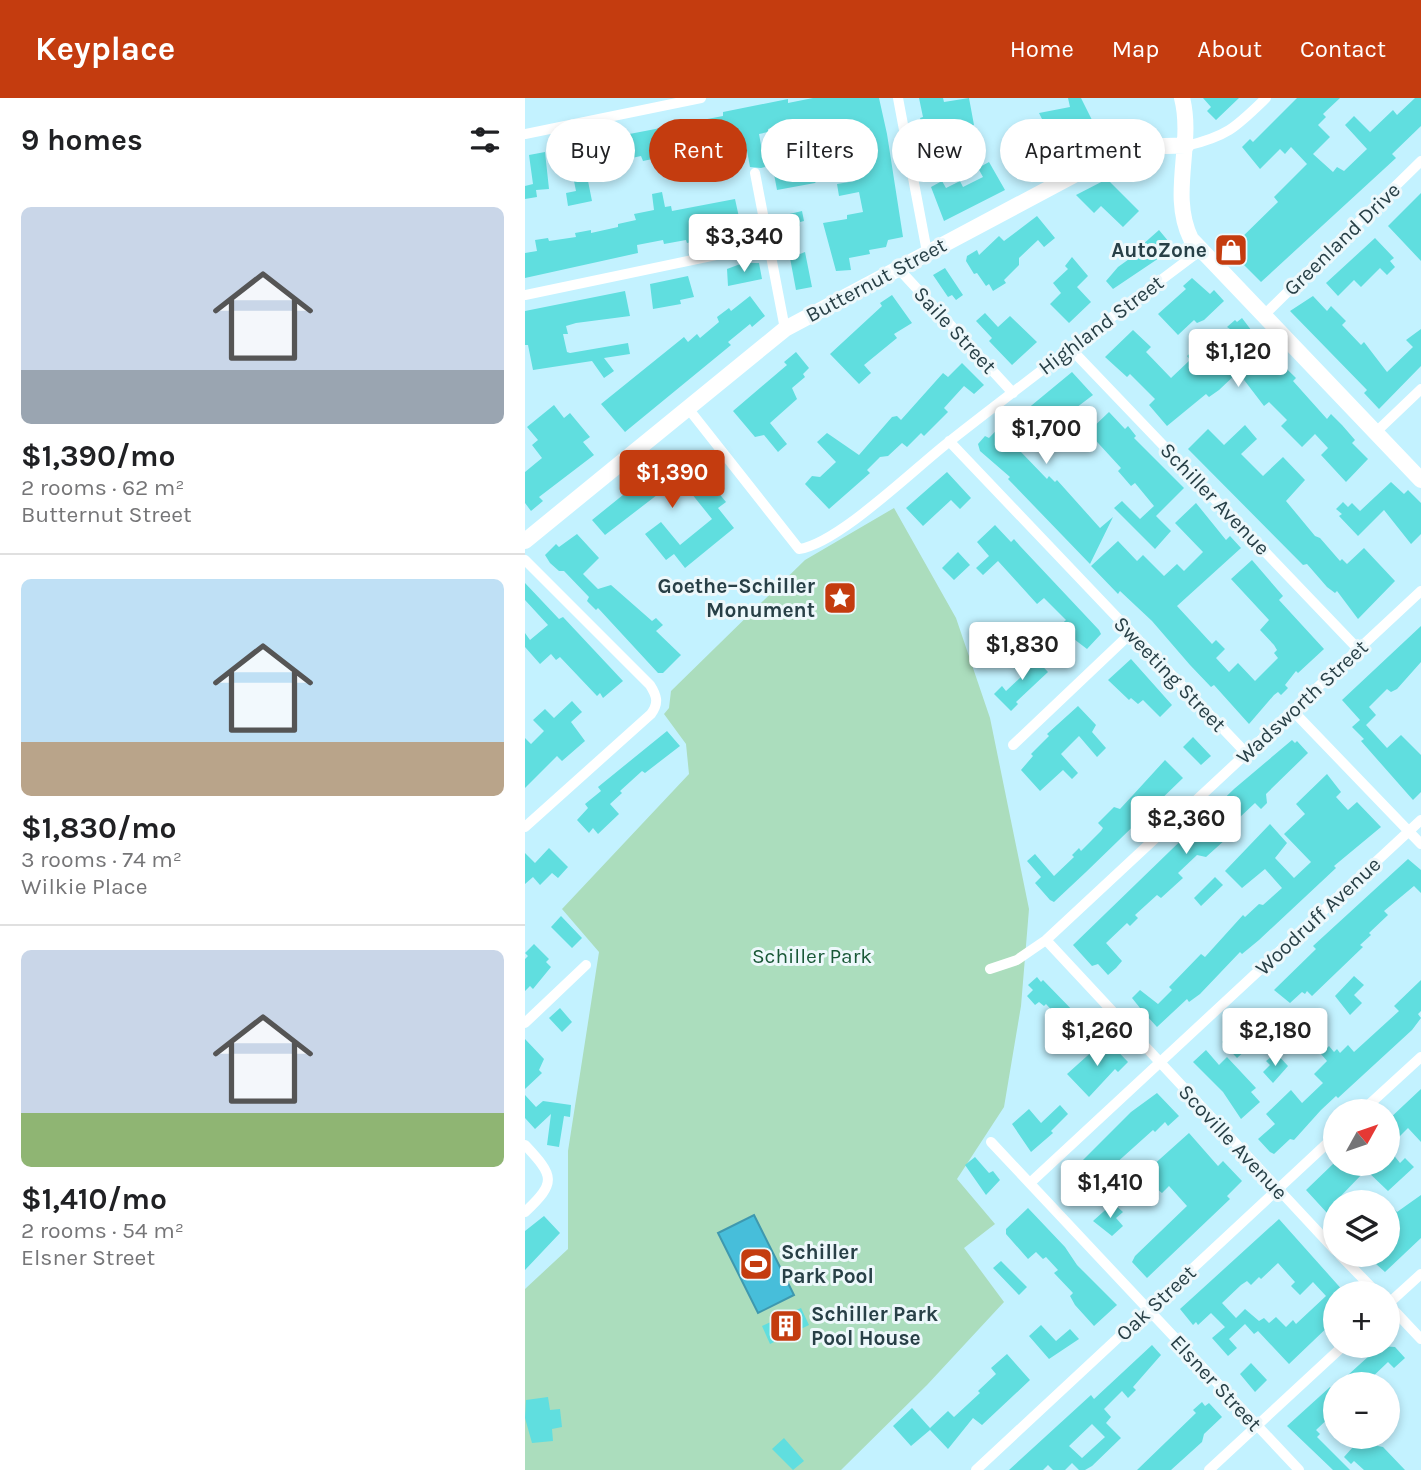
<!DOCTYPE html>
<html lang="en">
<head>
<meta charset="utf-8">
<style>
  body { margin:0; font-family:Karla,sans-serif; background:#f2f2f2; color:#202124; height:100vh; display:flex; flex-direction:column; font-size:26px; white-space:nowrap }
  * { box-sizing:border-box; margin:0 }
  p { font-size:23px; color:#757577 }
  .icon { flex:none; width:38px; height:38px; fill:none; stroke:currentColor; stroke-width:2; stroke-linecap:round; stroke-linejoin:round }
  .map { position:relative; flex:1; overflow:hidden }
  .panel { display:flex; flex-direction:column; background:#fff; width:525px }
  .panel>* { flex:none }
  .guide { position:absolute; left:21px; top:21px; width:665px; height:63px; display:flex; gap:14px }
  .needle { width:46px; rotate:50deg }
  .fabs { position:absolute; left:798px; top:1001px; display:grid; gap:14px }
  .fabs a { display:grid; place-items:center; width:77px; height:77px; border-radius:50%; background:#fff; box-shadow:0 4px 10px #0003; font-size:35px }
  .price { position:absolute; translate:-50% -60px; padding:0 16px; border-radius:7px; background:#fff; color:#222; font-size:23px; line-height:46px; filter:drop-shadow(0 2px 4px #0008) }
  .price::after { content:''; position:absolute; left:50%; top:42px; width:21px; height:16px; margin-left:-10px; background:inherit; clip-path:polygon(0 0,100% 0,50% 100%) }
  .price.selected { background:#c43c0f; color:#fff }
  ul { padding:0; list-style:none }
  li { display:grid; align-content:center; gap:14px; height:371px; padding:0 21px }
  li+li { border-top:2px solid #e0e0e0 }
  li span { display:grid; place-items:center; height:217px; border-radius:10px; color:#555 }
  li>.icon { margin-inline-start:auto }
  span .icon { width:126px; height:126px; fill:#fffc; stroke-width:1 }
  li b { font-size:30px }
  h2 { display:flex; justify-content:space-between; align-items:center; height:84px; padding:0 21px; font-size:30px }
  .tag { padding:0 24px; border-radius:32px; background:#fff; box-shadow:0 4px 10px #0003; font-size:24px; line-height:63px }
  .tag.selected { background:#c43c0f; color:#fff }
  header { display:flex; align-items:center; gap:42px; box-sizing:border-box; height:98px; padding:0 35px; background:#c43c0f; color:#fff }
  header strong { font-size:33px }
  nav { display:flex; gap:38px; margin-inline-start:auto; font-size:24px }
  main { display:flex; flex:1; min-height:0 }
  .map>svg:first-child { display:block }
  .green { fill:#abddbd }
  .water { fill:#47beda; stroke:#3e98ae; stroke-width:2 }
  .building { fill:#60dedf; fill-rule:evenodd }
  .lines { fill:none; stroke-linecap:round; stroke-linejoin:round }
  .street { stroke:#fff; stroke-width:10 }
  .secondary { stroke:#fff; stroke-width:16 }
  .labels { text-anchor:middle; stroke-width:6; stroke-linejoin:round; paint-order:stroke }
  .street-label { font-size:21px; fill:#284047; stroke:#edf8fb }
  .poi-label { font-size:21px; font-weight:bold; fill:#284047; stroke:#edf8fb; text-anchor:end }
  .park-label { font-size:21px; fill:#195837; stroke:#edf8fb }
</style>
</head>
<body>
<header>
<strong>Keyplace</strong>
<nav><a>Home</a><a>Map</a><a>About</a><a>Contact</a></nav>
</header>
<main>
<section class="panel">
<h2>9 homes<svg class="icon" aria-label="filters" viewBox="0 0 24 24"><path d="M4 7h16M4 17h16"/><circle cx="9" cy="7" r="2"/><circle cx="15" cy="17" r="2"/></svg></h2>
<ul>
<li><span style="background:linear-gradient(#c9d6e8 75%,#9aa5b1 0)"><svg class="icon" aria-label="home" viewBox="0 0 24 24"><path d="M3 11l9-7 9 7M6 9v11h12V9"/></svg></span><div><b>$1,390/mo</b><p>2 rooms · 62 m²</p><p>Butternut Street</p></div></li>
<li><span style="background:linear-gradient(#bfe0f5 75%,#b9a48a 0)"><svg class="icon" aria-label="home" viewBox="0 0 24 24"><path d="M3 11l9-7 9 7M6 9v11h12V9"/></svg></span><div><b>$1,830/mo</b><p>3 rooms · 74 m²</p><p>Wilkie Place</p></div></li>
<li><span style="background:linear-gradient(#c9d6e8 75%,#8fb573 0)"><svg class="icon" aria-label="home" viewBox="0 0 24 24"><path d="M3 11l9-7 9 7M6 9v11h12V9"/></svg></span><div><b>$1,410/mo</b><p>2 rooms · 54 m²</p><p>Elsner Street</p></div></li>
</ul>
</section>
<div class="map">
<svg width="896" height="1372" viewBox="0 0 896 1372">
  <rect width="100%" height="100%" fill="#c3f2ff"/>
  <path class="green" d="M369,410l62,110 34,100 39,191 -8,97 -17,101 -47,72 38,45 -31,24 40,54 -77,83 -86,85h-316v-181l43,-40v-98l31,-199 -37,-43 127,-135 -3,-30 -22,-30 5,-6 2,-17 134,-131z"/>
  <path class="water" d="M229,1117l40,80 -36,18 -40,-80z"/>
  <path class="building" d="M288,0h66l8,36 16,103 -15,3 -2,7 -17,3 1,4 -21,4 2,12 -15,1 -13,-48 24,-4v-4l16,-3 -4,-20 -20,4 -2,-12 18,-3 -2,-7 9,-2 -6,-28 -2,-3 -4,1 -5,-20 -19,4 6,27 -12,3 -5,-21 -10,2 -1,-4 -6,1 -2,-11 -28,6v3l-9,2 6,33 -4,1 -11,-1 -4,-22 -33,4 -3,-5 -20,4 2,9 -15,3 -1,-6 -33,7 -2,-5 -42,9 2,8 -14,3 5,25 -24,5 -2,-13 10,-2 -9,-45 156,-30v-4l65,-13v4z
    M394,0h24l1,4 25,-4 5,27 -16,3 4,16 -24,6 -1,-5 -7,2 -10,-29 3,-1z
    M543,0h13l22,44 -30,15 -1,-3 -47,26 -11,-24 14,-7 -5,-10 23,-12 -7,-14 31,-6z
    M678,0h36l-23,22 -9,-9 4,-4z
    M772,0h43l-17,16 3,3 -8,8 12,12 -17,17 20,18 4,-5 7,4 23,-22 -22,-24 9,-9 16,16 23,-22 4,5 18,-17h6v28l-29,28 4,4 -135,124 -30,-30 1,-5 46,-45 -4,-5 33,-33 -16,-17 -6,7 -5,-5 -20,20 -18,-22 8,-8 3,3z
    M20,54l4,37 -13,1 1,7 -12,2v-13l8,-2 -4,-29z
    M464,64l16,28 -61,31 -13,-34 11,-6 4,7 14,-7 3,6 20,-10 -5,-9z
    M290,68l3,13 -3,4 -38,7 -3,-16z
    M582,81l32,32 -16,16 -22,-21 -7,7 -18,-18z
    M137,94l3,15 6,-1 1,5 63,-12 7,32 -55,12 -1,-3 -22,4 -1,-4 -26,5 1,8 -113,25v-25l12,-2 -2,-11 13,-2 1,3 27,-4 -1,-4 16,-3v3l27,-6v-3l18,-4 -2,-6 20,-4 -2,-16z
    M896,95v68l-33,-35z
    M277,113l2,10 -4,1v4l-16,3 -3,-13z
    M512,118l18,22 -11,9 -6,-7 -19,18v7l-15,15 2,3 -13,8 -4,-7 -3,2 -9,-13 -3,1 -8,-13 1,-5 10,-6 2,5 20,-19 5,5z
    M634,132l15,18 -61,41 -7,-8 12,-14 25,-18 -2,-3z
    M850,140l19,20 -4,3 5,6 -8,8 -7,-7 -19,19 -7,-7 -16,16 -12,-13z
    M280,154l7,35 -16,3 -6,-32z
    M547,159l16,19 -11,11 14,15 -22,21 -19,-19 11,-11 -8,-10 15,-14 -3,-3z
    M218,165h16l3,16 -34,7 -1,-17z
    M420,170l18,27 -7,5 -4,-5 -4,2 -15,-22z
    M163,178l6,21 -14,3 1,4 -28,5 -3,-25z
    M667,180l18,16 4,-4 10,11 -20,19 -7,3 -3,-3 -16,15 -20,-21 28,-25 -3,-3z
    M100,193l5,25 -54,7 -10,3 2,8h-5l4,18 3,1 58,-10 2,11 -26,4 10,13 -10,7 -12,-17 -59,9 -5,-25h-3v-34z
    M367,197l20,28 -18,11 3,4 -33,27 7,8 -12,11 -29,-30 52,-48 -2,-3z
    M225,198l15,20 -13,11 -2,-3 -22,18 3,3 -106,87 -24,-28 83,-67 4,5 9,-8 3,4 19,-16 -2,-5 12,-9 2,3z
    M788,198l14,15 4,-5 15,15 -4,4 19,20 3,-3 23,30 26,-25 -7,-7 15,-11v37l-42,43 -15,-16 3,-3 -77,-79z
    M460,215l13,14 12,-11 27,26 -25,23 -23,-24 3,-3 -16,-17z
    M717,220l22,29 32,31 -3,3 34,38 4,-5 11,11 13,15 -3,3 16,16 -22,23 -25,-27 7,-7 -13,-14 -13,13 -21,-21 6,-6 -18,-18 -5,4 -26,-34 -19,18 -10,7 -3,-3 -39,32 -18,-21 6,-6 -25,-25 -3,3 -22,-20 28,-27 18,17 -5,5 25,26 19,-18 -3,-4 10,-9 6,7 27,-25 -3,-2 8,-7 2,2z
    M271,254l13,16 -6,6 2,3 -13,11 5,11 -27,24 17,21 -9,8 -14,-17 -9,2 -22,-26 54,-46 -3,-3z
    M437,265l22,22 -10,9 -10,-8 -20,22 4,4 -24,24 -3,-3 -14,14 -5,-4 -14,13 -8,1 -13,13 3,3 -41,36 -24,-25 7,-8 8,1 16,-15 -19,-20 10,-9 32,22 33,-38 5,-1 4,4 42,-47 5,4z
    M547,274l21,23 -25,19 -4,-5 -16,16 3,3 -11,11 -4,-4 -16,16 27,28 2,-3 6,6 2,-2 43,48 13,-11 -23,47 -82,-85 2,-2 -30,-26 -2,-7 7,-8 4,2 21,-22 4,4z
    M29,307l10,13 6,-5 20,24 -7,5 11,13 -55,42 4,4 -12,10 -6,-8v-31l17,-14 -10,-13 6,-5 -11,-13z
    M584,314l16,17 3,-3 8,10 -2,2 50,50 -28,28 15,15 -16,18 -41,-41 8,-7 18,18 14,-13 -19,-23 -4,3 -13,-15 3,-3 -33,-36z
    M720,327l12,14 -16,15 22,22 20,-19 22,23 -19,21 29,35 5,2 20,23 2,-2 5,5 17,-16 31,33 -37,38 -21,-28 -2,2 -8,-6 -20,-23 -4,1 -115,-116 20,-20 16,16z
    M161,355l40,49 -8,6 16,20 -49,40 -11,-14 -8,6 -21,-26 16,-12 19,23 32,-26 -33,-41 -74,57 -13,-15 73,-59 4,5z
    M422,374l24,26 -11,11 -9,-9 -28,26 -17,-18z
    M866,384l13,12 4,-4 13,13v31l-10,10 -27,-34 -26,26 -19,-20 3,-2 -6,-5 7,-7 5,5 4,-4 8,8z
    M671,405l30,37 4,-4 11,12 -64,58 35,38 4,-4 9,9 -9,9 13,14 9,-9 17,18 23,-23 -4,-5 3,-3 -3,-5 -14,-15 9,-10 -38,-41 21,-19 31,36 -4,4 45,49 -26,24 -2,-2 -11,14 3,3 -7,7 -3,-3 -4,3 -25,29 -35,-39 -3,2 -21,-22 -38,-44 -32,-30 -2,3 -27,-28 27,-25 19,20 6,-6 21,21 13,-12 7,7 19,-19 -28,-29z
    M470,427l16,17 3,-3 6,7 79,84 2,4 -14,15 -21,-16 -16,15 -10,-10 8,-8 4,3 14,-13 -22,-22 -7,6 -39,-43 -15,14 -7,-7 13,-12 -12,-14z
    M52,436l22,24 -16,16 15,15 13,-4 41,36 4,-3 7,7 -7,6 25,24 -18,18h-5l-60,-65 -2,2 -9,-9 2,-4 -25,-26h-5l-9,-8 -5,-8 11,-11 3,3z
    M433,454l12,13 -16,15 -12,-12z
    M0,485l34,36 4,-2 60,64 -20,17 -3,-5 -3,3 -37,-39 -4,3 -5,-6 -11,10 -15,-17v-14l5,7 18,-15 -23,-25z
    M896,528v36l-24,27 -6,3 -4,-3 -18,18 7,8 -10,10 21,23 14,-13 20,20v37l-8,8 -52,-59 3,-2 -12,-12 8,-7 -18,-20z
    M505,555l18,19 -32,30 2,2 -7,7 -17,-17 8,-8 4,5 16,-15 -8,-8z
    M606,561l41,46 -12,12 -17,-17 -5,4 -7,-6 -2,2 -21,-20z
    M47,603l10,11 -11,10 14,19 -23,20 -5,-5 -32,32v-50l6,6 13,-13 -11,-11 12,-11 9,9z
    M553,608l18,19 -4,7 14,16 -9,9 -18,-21 -18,18 17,19 -6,6 -9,-9 -23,21 -19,-21 12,-14 -2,-2 18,-18 -2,-2z
    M142,633l13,15 -35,27 -3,-2 -22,20 2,2 -12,11 9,10 -21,20 -5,-6 -4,5 -12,-13 11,-12 -3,-4 16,-13 -3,-4z
    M668,639l18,19 -10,9 -18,-18z
    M767,642l3,3 2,-2 11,12 -42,41 1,9 -6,6 -6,-6 -32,30 3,6 -20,18 -9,-2 -19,18 5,5 -22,20 -4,-3 -22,20 3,3 -8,8 -3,-3 -21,20 16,18 -6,7 -8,7 -10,-11 -6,2 -19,-21 161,-156z
    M640,662l18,18 -97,94 -32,30 -4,-2 -15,-17 6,-6 -14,-16 8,-7 19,22 20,-19 -2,-2 7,-7 2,3 20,-20 2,-3 -5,-5 16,-16 6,2 13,-14z
    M802,676l14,18 -5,5 12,13 9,-8 24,25 -47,39 2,2 -77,72 -17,14 -2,-2 -40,42 -11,8 -2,-3 -30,28 -11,-12 -3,3 -7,-7 4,-3 -8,-10 8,-8 18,14 14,-14 -3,-3 32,-33 4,3 38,-42 2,2 14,-13 4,1 19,-17 -17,-19 -23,19 -17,-17 45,-47 17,19 -12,15 19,20 17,-16 -27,-28 21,-20 -9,-10z
    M24,750l19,19 -10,11 -6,-5 -12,12 -7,-8 -8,7v-31l10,10z
    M883,761l13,11v23l-7,-7 -30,25 4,4 -19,18 2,2 -11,10 3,2 -51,49 -5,-5 -2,3 -3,-2 -12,11 -16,-13 42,-41 -3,-3z
    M690,779l8,8 -22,21 -7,-8z
    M36,818l21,22 -10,10 -21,-21z
    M9,846l15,15 -3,3 5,5 -18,22 -3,-3 -5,5v-32l3,-3 -3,-3z
    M829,878l10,9 -10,10 8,8 -12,12 -15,-19z
    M512,879l4,5 2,-2 35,36 -15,15 -9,-10 4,-4 -12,-13 -2,2 -5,-4 -4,3 -8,-9 6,-6 -5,-5z
    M896,882v31l-3,3 3,4 -9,12 -74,68 -2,-2 -15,14 -27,30 -4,-1 -16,15 -4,-2 -12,-13 17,-15 -9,-10 25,-24 11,13 21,-20 -9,-9 13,-13 -6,-7 8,-8 5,6 3,-3 3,4 8,-8 6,7 45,-41 -5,-5z
    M35,910l12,14 -10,10 -13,-14z
    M710,920l21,18v5l-19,17 -15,-16 9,-11 -4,-5z
    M0,941l19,20 -5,11 3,3 -17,16z
    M581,941l22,23 -10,10 -3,-3 -26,28 -22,-23z
    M681,952l13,15 8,-8 29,31 -5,4 9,10 -19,17 -18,-27 -30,-30z
    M751,955l12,13 -15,17 -10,-11 7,-7 -4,-4z
    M896,991v53l-13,-14 -20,20v-28z
    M632,995l22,23 -11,10 -3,-4 -10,10 -2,-2 -39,35 5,6 -38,33 -20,-22 70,-70z
    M0,997l11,12 7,-6 28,4 -1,12 -6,-1 -5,31 -12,-2 4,-31 -16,15 -10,-11z
    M535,1007l8,9 -17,17 2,2 -22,19 -19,-28 17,-15 12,14z
    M664,1035l29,33 5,-5 19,20 -15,15 3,3 -83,79 -15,-16 3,-6 52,-50 -18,-20 -7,7 -21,-17z
    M863,1050l12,15 5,-5 9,9 -26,24 -22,-21 -31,32v15l-5,-6 -2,3 -22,-24 27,-26h55z
    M450,1059l14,16 4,-2 7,9 -14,15 -21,-30z
    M896,1097v43l-36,34 -19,-17h22v-53l9,10z
    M588,1105l10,9 -7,6 7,8 -11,10 -19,-15z
    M503,1110l37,39 12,18 40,40 -23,21 -19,-21 -5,-9 3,-3 -19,-20 4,-3 -12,-13 -3,2 -7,-7 -8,7 -22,-25v-5z
    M19,1118l16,17 -35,37v-39z
    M754,1121l66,74h-10v27l-46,44 -31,-33 -4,3 -9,-10 -16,15 8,9 -9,8 -16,-18 13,-11 -14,-14 -13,12 -2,-3 -3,3 -13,-16zM753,1165l17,19 -4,4 9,9 13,-13 13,14 -30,28 -3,-4 -7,7 -10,-10 -7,6 -5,-5 -5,3 -14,-12 -9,9 -14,-15 19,-18 6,-4 4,4 8,-8 2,2z
    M476,1163l26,26 -8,8 -26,-27z
    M276,1210l8,17 -39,19 -8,-18z
    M516,1227l15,16 14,-12 9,10 -30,20 -20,-23z
    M627,1247l9,10 -28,32 3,3 -8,8 -6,-7 -18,18 7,8 -5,6 15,15 -29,28 -7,4h-6l-7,-7 -7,7h-12l-5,-5 -5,5h-34l82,-75 3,4zM567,1326l13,13 -23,21 -13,-12z
    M855,1248l15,1 10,11 -11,10 -6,-6 -23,22h-27z
    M482,1256l23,26 -48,45 -9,-7 -25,31 -18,-19 -19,16 -18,-20 19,-18 18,20 18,-17 6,6 26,-24 -2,-2 18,-17 -5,-6z
    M726,1265l16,17 -12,12 -15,-18z
    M805,1289l5,6v19l-19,18 4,4 -3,3 33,33h-17l-46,-44z
    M23,1299l2,13 10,-1 2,18 -10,2 1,12 -21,2 -7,-25 1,-18z
    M677,1304l3,4 4,-3 13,14 -18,17 -2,8 -31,28h-34l59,-57 -3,-3z
    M837,1339h7l9,9 5,1 22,23h-41l-10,-9 -3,3 -7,-7z
    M259,1340l20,23 -11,9 -21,-21z"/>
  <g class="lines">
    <path class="street" d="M373,0l29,154
      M0,36l176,-36
      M661,48c42,-10 50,-19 80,-48
      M230,75l30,156
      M372,169l116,126
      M0,197l244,-51
      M738,218l158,-155
      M546,251l287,300
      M162,309l112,142c39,-5 117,-82 151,-108 83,-65 167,-128 251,-191
      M850,335l46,-44
      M424,343l298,313
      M0,462l125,125c7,11 9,18 1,29l-126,113
      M768,613l128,133
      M488,647l117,-111
      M521,842l289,310
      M465,871l27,-9 29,-20 375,-349
      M0,925l61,-58
      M837,1013l59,-54
      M466,1044l308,328
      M0,1047c29,31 32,37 0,67
      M505,1085l391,-363
      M815,1157l37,38
      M896,1176l-33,30 33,35
      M451,1372l359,-334
      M684,1372l134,-124"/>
    <path class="secondary" d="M657,0c12,46 -13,97 9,141l230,241
      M0,443l260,-212 306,-163c33,-15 59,-22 95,-20"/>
  </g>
  <defs>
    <symbol id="shop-square" viewBox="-11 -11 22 22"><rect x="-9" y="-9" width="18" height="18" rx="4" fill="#c43c0f" stroke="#edf8fb"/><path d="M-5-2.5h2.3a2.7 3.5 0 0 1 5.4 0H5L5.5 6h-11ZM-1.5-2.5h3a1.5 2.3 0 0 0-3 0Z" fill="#fff"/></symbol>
    <symbol id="sight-square" viewBox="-11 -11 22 22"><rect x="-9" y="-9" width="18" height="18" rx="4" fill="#c43c0f" stroke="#edf8fb"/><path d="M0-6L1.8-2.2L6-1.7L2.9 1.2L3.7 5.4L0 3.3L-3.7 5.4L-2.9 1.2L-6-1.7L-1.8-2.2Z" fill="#fff"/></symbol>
    <symbol id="stadium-square" viewBox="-11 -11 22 22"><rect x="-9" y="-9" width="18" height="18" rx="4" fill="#c43c0f" stroke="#edf8fb"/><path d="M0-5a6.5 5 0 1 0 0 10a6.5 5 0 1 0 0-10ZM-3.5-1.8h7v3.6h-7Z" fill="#fff"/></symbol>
    <symbol id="building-square" viewBox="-11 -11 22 22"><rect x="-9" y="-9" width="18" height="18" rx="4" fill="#c43c0f" stroke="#edf8fb"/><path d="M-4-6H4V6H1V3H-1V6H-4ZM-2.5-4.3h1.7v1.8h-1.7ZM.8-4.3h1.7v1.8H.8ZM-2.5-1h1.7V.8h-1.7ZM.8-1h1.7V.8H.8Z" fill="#fff"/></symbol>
  </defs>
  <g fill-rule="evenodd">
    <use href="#shop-square" x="687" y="133" width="38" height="38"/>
    <use href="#sight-square" x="296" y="481" width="38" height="38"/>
    <use href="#stadium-square" x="212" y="1147" width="38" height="38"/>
    <use href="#building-square" x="242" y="1209" width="38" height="38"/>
  </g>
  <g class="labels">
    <g class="street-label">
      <text transform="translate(817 141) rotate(-44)" y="7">Greenland Drive</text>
      <text transform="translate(351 182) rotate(-28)" y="7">Butternut Street</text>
      <text transform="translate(576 227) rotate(-37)" y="7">Highland Street</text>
      <text transform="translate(430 232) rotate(47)" y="7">Saile Street</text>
      <text transform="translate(690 401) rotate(46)" y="7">Schiller Avenue</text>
      <text transform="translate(645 576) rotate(46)" y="7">Sweeting Street</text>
      <text transform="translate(777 604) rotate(-43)" y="7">Wadsworth Street</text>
      <text transform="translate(793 818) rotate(-43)" y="7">Woodruff Avenue</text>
      <text transform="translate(708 1044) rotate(47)" y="7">Scoville Avenue</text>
      <text transform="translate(631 1205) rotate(-43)" y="7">Oak Street</text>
      <text transform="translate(691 1285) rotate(47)" y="7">Elsner Street</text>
    </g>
    <g class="poi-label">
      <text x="682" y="159">AutoZone</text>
      <text x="290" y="495">Goethe–Schiller<tspan x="290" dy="24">Monument</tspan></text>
      <text x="256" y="1161" text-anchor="start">Schiller<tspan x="256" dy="24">Park Pool</tspan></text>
      <text x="286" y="1223" text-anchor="start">Schiller Park<tspan x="286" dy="24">Pool House</tspan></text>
    </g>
    <g class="park-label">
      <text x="287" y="865">Schiller Park</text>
    </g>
  </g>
</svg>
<div class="fabs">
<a><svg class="needle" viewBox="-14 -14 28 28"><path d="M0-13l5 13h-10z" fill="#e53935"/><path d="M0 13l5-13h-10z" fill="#757577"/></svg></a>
<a><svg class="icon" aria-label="layers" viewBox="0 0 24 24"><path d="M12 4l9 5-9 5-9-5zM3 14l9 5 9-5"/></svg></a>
<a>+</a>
<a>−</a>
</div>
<b class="price" style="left:219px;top:176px">$3,340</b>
<b class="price" style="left:713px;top:291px">$1,120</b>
<b class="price" style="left:521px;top:368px">$1,700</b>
<b class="price selected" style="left:147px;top:412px">$1,390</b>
<b class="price" style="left:497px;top:584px">$1,830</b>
<b class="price" style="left:661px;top:758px">$2,360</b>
<b class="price" style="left:572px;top:970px">$1,260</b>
<b class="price" style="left:750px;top:970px">$2,180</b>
<b class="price" style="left:585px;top:1122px">$1,410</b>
<div class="guide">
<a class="tag">Buy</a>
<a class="tag selected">Rent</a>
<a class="tag">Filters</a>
<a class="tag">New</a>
<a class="tag">Apartment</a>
</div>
</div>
</main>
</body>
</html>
